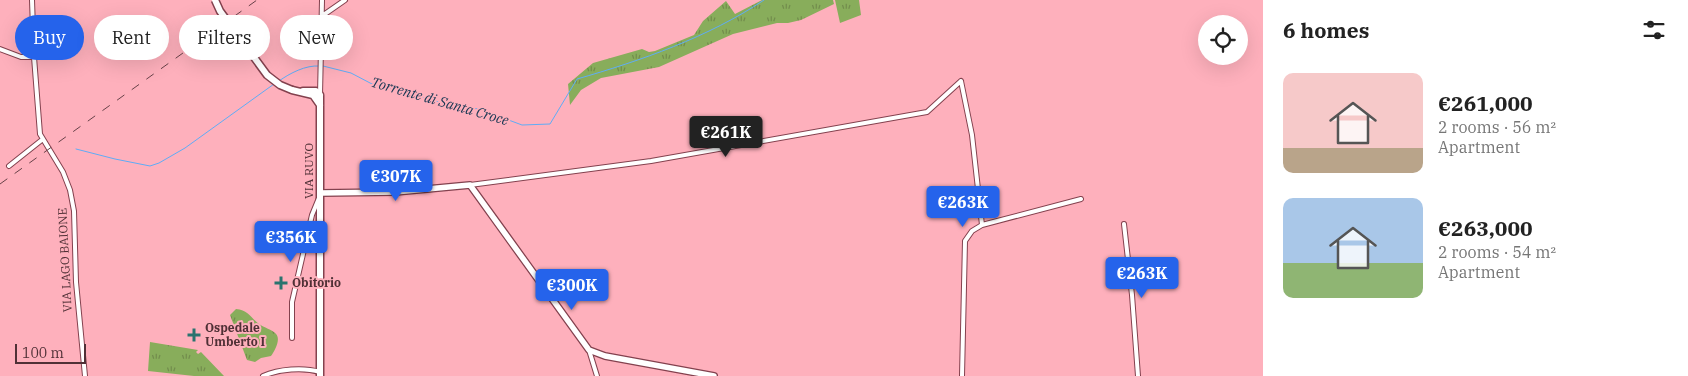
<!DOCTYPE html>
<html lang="en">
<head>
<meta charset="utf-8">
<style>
  body { margin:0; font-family:"IBM Plex Serif",serif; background:#f6f6f6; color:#222; height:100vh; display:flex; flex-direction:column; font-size:19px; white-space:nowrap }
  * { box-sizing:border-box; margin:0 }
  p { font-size:16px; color:#767676 }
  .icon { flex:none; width:28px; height:28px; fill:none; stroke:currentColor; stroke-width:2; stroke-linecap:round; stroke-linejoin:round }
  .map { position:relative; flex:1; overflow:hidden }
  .drawer { display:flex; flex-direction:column; background:#fff; width:425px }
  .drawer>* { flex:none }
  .top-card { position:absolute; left:15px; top:15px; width:475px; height:45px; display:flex; gap:10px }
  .tools { position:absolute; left:1198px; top:15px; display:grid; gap:10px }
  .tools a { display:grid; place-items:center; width:50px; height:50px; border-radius:50%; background:#fff; box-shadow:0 5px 20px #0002; font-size:25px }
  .scale { position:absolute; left:15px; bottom:12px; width:71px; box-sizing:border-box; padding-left:5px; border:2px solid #503036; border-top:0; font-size:14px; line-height:18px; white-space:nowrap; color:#503036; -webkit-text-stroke:4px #feb0bc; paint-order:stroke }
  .price { position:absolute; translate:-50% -42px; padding:0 11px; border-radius:5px; background:#2563eb; color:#fff; font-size:16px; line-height:32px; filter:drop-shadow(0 1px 2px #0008) }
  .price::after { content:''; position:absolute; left:50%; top:30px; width:15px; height:11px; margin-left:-8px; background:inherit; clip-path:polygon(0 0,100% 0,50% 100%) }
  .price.active { background:#222; color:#fff }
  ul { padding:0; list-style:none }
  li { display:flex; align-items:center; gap:15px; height:125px; padding:0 20px }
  li span { display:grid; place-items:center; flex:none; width:140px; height:100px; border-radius:10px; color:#555 }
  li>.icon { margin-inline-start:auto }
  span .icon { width:60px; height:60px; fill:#fffc; stroke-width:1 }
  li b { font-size:21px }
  h2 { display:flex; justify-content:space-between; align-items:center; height:60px; padding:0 20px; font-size:21px }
  .tag { padding:0 18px; border-radius:22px; background:#fff; box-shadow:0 5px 20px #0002; font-size:18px; line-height:45px }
  .tag.active { background:#2563eb; color:#fff }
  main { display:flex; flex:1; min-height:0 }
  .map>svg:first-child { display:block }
  .grass { fill:url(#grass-tufts) }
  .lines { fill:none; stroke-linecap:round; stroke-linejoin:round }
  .stream { stroke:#5facf6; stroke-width:1 }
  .street-casing { stroke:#83414e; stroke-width:6 }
  .secondary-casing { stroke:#83414e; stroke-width:8 }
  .primary-casing { stroke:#83414e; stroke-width:9 }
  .street { stroke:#fff; stroke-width:4 }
  .secondary { stroke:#fff; stroke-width:5.5 }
  .primary { stroke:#fff; stroke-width:6 }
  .rail { stroke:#684249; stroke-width:1; stroke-dasharray:9 9; stroke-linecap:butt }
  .primary-bridge-casing { stroke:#83414e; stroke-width:9; stroke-linecap:butt }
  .primary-bridge { stroke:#fff; stroke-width:6 }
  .poi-dot { fill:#2a736e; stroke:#feb0bc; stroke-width:2 }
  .labels { text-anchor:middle; stroke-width:4; stroke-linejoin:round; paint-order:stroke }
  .street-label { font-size:12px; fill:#503036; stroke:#feb0bc }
  .poi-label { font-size:12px; font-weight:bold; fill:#503036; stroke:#feb0bc; text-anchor:start }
  .water-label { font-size:14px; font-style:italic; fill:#143451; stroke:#feb0bc }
</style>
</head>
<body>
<main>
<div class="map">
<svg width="1263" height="376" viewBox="0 0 1263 376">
  <defs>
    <pattern id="grass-tufts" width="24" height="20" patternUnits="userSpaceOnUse" patternTransform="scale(1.25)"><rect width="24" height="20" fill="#88ad5b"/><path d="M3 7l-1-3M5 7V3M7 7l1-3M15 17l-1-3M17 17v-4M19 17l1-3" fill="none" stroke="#728d4c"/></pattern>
  </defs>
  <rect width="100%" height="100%" fill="#feb0bc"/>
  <path class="grass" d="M762,0h71l1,4 -33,16 -13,3h-11l-44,11 -74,33 -58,11 -20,12 -11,15 -2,-21 25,-21 49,-14 7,3 6,-1 39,-16 9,-14 23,-20 9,13z
    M835,0h24l2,15 -21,8z
    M236,309c12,1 14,8 23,15 5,4 13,5 17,10 5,5 -1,17 -5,22l-10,2 -6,4 -8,-2 -17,-45z
    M150,342l48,8 -2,2 2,2 3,-2 23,24h-30l-46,-5z"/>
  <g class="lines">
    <path class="stream" d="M323,66l28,7 21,11 27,6 53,16 27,3 43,16 28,-1 27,-45c63,-18 132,-42 187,-79
      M279,81c11,-8 27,-16 40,-15
      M76,149l39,10 35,7 9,-3 26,-15 89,-64"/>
    <defs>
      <path id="street" d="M32,0l2,57 6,77 23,38 7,18 4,21 2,71 9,94
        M322,16l23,-16
        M0,49l21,8h13
        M961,81l11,54 10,90 -10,6 -7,10 -3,135
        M320,95l2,-95
        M9,166l34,-27
        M470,185l181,-24 276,-49 34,-31
        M1124,224l8,71 6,81
        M982,225l99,-26
        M292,338v-36l20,-87 7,-17
        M589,350l8,26
        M263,376c16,-7 40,-9 57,-4"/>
      <path id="secondary" d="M320,193l75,-1 75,-7 119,165 16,6 109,20"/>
      <path id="primary" d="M292,90l21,5 7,10
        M303,91h13l4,4
        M320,95v281"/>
    </defs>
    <use href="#street" class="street-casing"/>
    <use href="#secondary" class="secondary-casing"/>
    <use href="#primary" class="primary-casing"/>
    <use href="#street" class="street"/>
    <use href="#secondary" class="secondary"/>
    <use href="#primary" class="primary"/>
    <path class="rail" d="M0,184l257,-184"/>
    <defs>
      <path id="primary-bridge" d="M215,0l5,11 47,64 13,10 12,5"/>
    </defs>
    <use href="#primary-bridge" class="primary-bridge-casing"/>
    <use href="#primary-bridge" class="primary-bridge"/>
  </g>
  <g class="poi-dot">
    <path d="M278.5 275.5h5v5h5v5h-5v5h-5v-5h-5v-5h5z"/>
    <path d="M191.5 327.5h5v5h5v5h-5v5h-5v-5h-5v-5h5z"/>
  </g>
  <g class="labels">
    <g class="street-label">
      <text transform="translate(309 171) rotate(-90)" y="4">VIA RUVO</text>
      <text transform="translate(65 260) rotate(-93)" y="4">VIA LAGO BAIONE</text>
    </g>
    <g class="poi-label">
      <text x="292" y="287">Obitorio</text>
      <text x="205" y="332">Ospedale<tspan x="205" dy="14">Umberto I</tspan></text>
    </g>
    <g class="water-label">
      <text transform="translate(440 101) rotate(16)" y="5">Torrente di Santa Croce</text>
    </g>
  </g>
</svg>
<div class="tools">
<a><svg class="icon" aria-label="locate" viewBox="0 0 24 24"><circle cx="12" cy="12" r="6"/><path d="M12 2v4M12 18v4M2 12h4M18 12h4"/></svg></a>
</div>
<div class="scale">100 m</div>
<b class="price active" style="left:726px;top:158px">€261K</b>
<b class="price" style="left:396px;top:202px">€307K</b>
<b class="price" style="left:963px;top:228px">€263K</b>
<b class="price" style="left:291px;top:263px">€356K</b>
<b class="price" style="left:1142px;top:299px">€263K</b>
<b class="price" style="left:572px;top:311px">€300K</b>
<div class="top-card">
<a class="tag active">Buy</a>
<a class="tag">Rent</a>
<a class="tag">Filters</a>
<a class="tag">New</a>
</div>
</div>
<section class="drawer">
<h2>6 homes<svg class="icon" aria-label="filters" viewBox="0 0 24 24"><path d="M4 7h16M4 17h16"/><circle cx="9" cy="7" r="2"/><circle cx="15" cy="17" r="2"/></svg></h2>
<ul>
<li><span style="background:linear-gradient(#f6c9c9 75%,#b9a48a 0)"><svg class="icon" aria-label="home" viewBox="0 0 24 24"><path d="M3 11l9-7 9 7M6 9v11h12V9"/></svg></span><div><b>€261,000</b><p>2 rooms · 56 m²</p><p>Apartment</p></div></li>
<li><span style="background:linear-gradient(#a9c7e8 65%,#8fb573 0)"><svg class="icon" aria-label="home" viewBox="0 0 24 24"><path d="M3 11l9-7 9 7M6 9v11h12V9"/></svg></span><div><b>€263,000</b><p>2 rooms · 54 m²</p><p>Apartment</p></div></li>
</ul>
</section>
</main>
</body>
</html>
